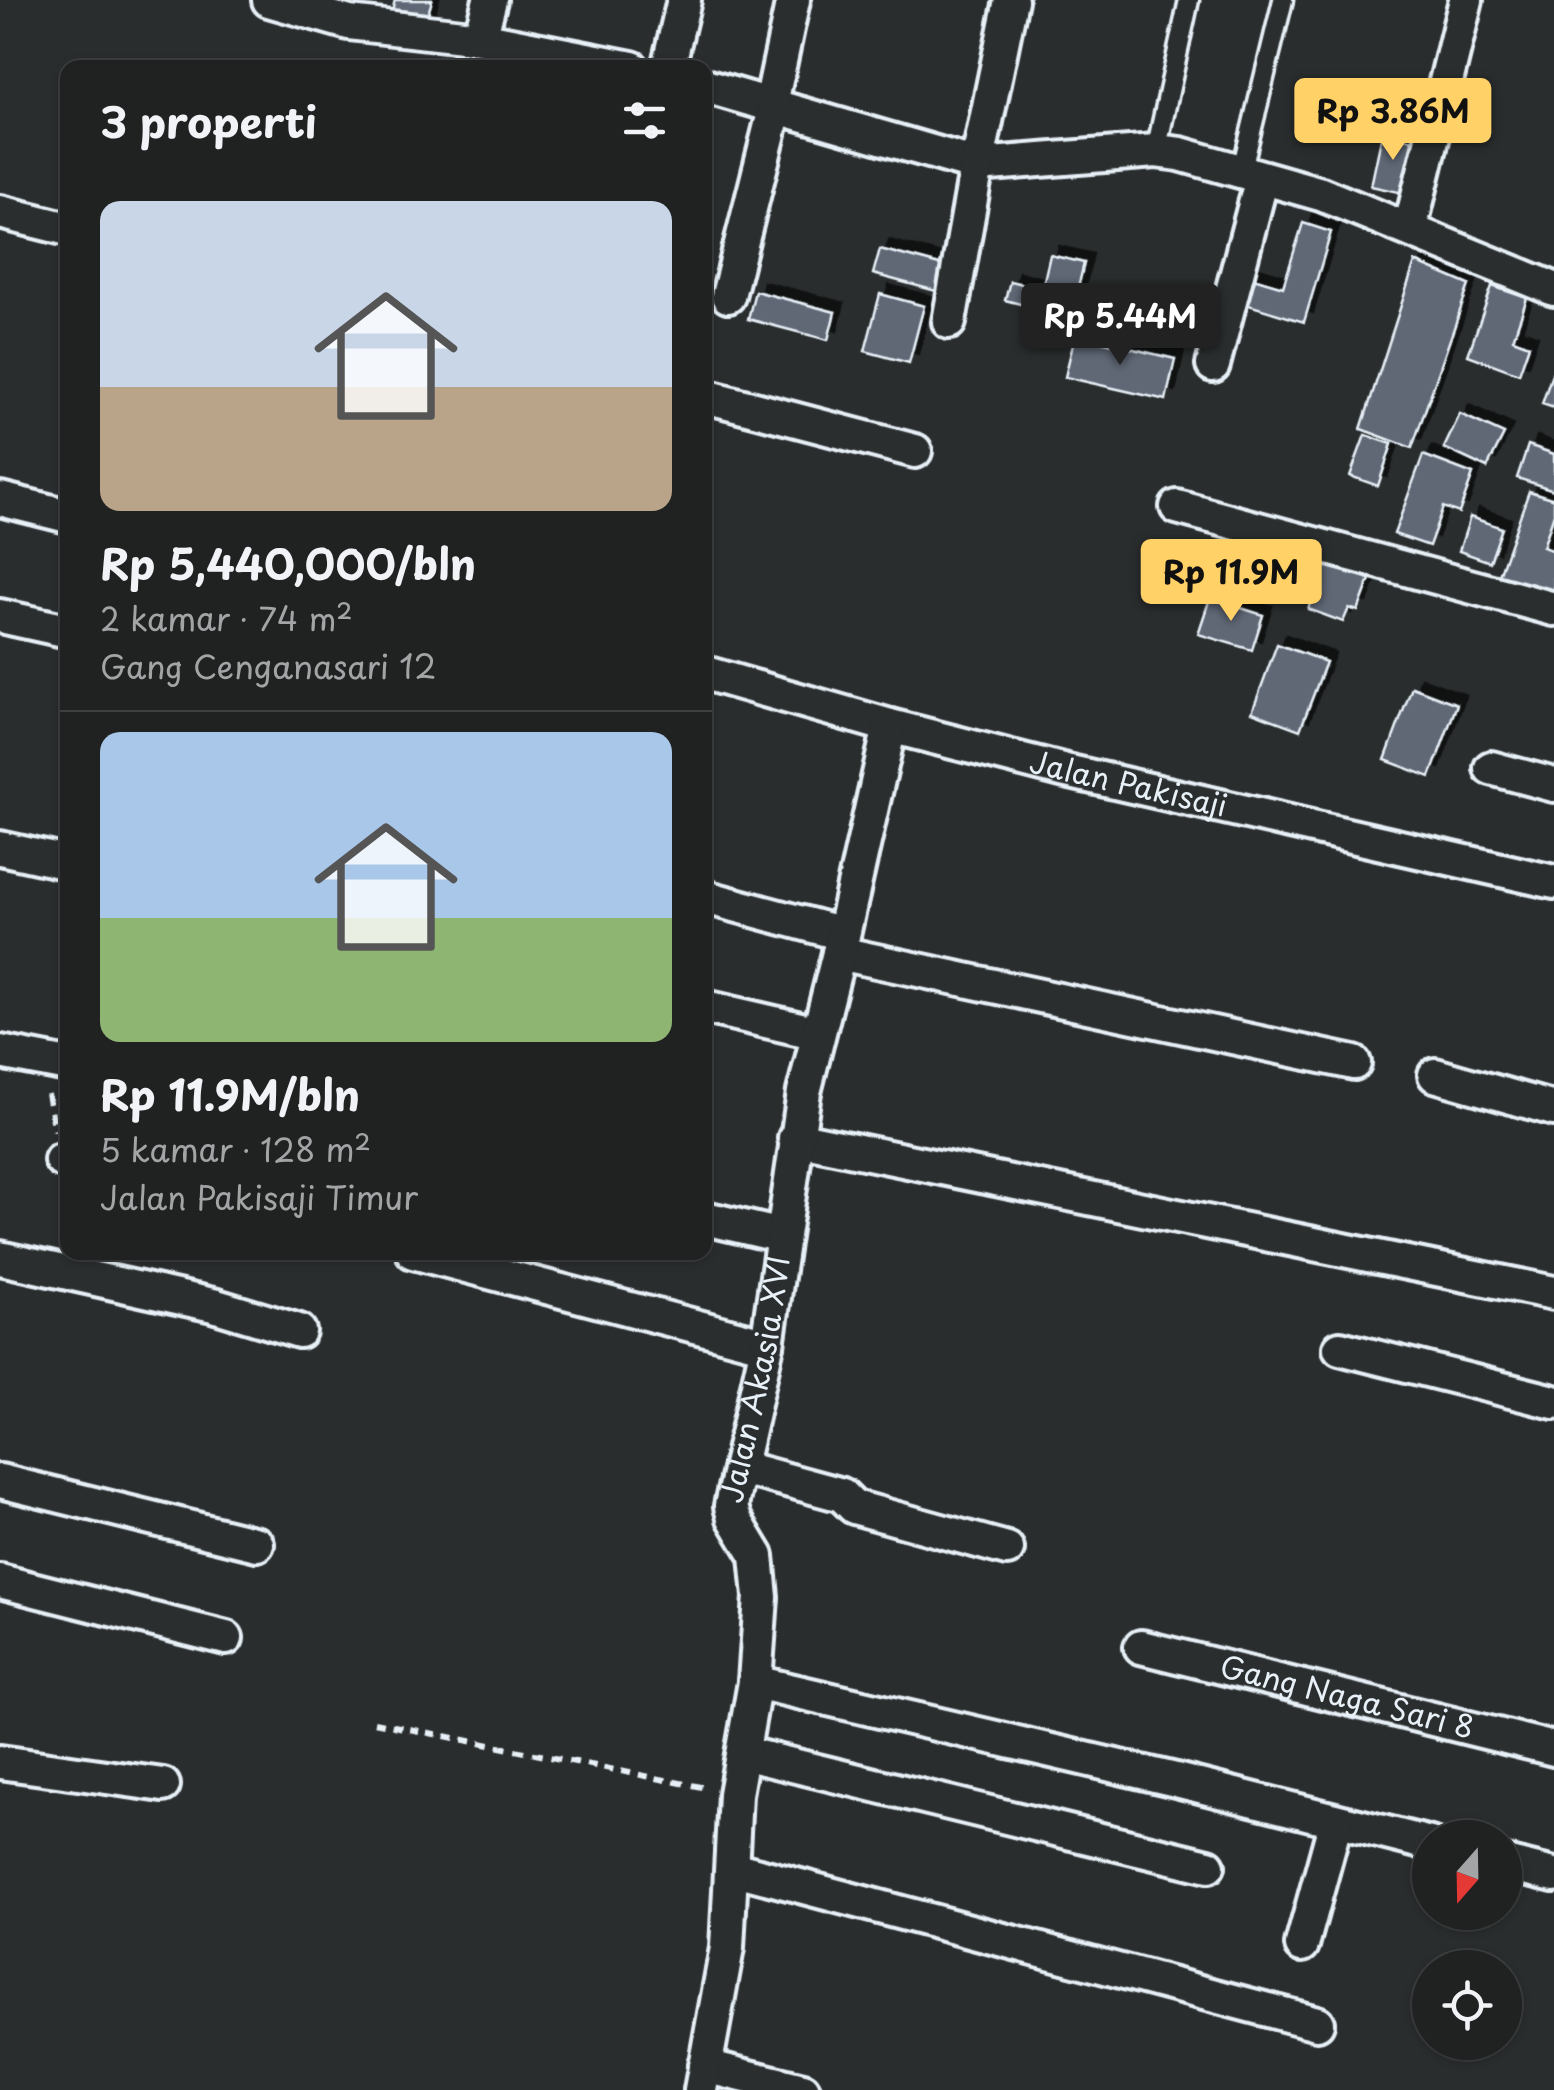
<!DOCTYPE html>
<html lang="id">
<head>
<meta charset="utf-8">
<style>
  body { margin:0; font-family:"Playpen Sans",sans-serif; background:#2d2f2f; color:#f1f3f6; height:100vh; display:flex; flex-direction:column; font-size:38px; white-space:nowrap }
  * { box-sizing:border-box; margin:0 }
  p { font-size:32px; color:#a2a4a5 }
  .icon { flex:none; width:55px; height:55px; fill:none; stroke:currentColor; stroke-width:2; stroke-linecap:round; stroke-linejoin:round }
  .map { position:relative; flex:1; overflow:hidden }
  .drawer { position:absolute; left:60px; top:60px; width:652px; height:1200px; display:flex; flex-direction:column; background:#202222; border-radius:20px; box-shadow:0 2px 8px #0004,0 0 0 2px #3d3f40 }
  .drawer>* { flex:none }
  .needle { width:65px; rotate:200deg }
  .tools { position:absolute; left:1412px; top:1820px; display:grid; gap:20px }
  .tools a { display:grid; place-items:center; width:110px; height:110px; border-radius:50%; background:#202222; box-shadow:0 2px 8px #0004,0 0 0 2px #3d3f40; font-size:50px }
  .price { position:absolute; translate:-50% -85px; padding:0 22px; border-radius:10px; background:#ffd166; color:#111; font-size:32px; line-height:65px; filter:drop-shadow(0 2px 5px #0008) }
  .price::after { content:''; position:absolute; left:50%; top:60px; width:30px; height:22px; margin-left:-15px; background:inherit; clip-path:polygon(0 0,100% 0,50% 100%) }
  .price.current { background:#222; color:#fff }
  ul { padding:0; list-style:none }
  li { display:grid; align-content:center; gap:20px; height:530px; padding:0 40px }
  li+li { border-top:2px solid #3d3f40 }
  li span { display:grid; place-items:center; height:310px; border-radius:20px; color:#555 }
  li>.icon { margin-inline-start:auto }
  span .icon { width:180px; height:180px; fill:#fffc; stroke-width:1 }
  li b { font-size:42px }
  h2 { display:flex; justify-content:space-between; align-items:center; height:120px; padding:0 40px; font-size:42px }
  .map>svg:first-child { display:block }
  .building { fill:#616776; stroke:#e8f1f8; stroke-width:2.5; filter:url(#shadow) }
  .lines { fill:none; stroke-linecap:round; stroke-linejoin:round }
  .lane-casing { stroke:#e8f1f8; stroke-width:25 }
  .street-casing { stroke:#e8f1f8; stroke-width:40 }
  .path { stroke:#e8f1f8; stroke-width:6; stroke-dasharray:10 8; stroke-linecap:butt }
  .lane { stroke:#2a2d2e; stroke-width:18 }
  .street { stroke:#2a2d2e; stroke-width:32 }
  .labels { text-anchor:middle; stroke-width:8; stroke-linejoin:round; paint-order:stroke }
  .street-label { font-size:30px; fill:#e8f1f8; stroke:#2a2d2e }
</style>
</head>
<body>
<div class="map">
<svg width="1554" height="2090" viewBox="0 0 1554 2090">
  <defs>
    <filter id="shadow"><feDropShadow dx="9" dy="-9" stdDeviation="0" flood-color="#0009"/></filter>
  </defs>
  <rect width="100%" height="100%" fill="#2a2d2e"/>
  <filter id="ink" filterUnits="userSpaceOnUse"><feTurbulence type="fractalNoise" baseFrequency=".01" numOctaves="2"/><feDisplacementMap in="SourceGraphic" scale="20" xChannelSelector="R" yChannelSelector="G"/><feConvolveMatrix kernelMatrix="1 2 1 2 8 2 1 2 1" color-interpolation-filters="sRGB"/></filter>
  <g filter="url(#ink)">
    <path class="building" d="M395,0h37l-8,28 -34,-9z
      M1382,134l32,6 -11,53 -32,-7z
      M1303,223l28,9 -27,90 -62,-19 8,-26 33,10z
      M880,249l63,17 -7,25 -63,-17z
      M1050,255l34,8 -13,54 -66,-17 5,-19 32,8z
      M1415,262l54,23 -57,163 -51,-19z
      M1492,286l35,12 -14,41 16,6 -10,29 -51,-19z
      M755,291l80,21 -7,28 -80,-21z
      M880,294l44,12 -15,57 -44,-12z
      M1075,335l100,24 -9,41 -101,-23z
      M1554,368v40l-12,-4z
      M1460,414l44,20 -17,34 -43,-20z
      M1365,435l27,9 -14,42 -28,-10z
      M1528,445l26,9v36l-37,-12z
      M1423,455l50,19 -14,39 -16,-6 -14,39 -35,-12z
      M1529,491l25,8v15l-11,33 11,4v42l-25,-9 -3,7 -29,-10z
      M1470,517l32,11 -12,34 -31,-11z
      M1330,548l36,14 -5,14 9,3 -12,32 -9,-3 -6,14 -35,-13z
      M1210,598l53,17 -11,35 -54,-16z
      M1277,644l49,18 -26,68 -48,-18z
      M1412,687l45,17 -27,73 -45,-17z"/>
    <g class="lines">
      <defs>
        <path id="lane" d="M1156,151l33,-151
          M1241,173l42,-173"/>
        <g id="street">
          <path d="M269,0l80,23 131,15 152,30"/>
          <path d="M480,38l10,-38"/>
          <path d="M668,68l16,-68"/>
          <path d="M705,86l272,79 179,-14 24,3 141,40 233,95"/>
          <path d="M771,104l22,-104"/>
          <path d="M0,212l68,17"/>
          <path d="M1410,229l56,-229"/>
          <path d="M728,296l48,-191"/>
          <path d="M949,322l28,-157 34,-165"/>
          <path d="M1213,365l49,-187"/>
          <path d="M705,396l210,55"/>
          <path d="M0,499l68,17"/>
          <path d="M1177,507l377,102"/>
          <path d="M0,616l68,15"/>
          <path id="s1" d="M705,673l185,53 176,45 488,111"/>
          <path d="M1491,768l63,17"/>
          <path d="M0,848l68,15"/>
          <path d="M705,897l138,37"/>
          <path d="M839,953l515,110"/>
          <path d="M705,1007l113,26"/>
          <path d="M0,1052l68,13"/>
          <path d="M1435,1075l119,34"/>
          <path d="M795,1138l759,155"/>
          <path d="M61,1160l7,2"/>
          <path d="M705,1218l77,18"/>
          <path d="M413,1252l354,93"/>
          <path d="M0,1258l213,47 86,26"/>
          <path d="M1340,1348l214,54"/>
          <path d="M742,1468l100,27 12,12 153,42"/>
          <path d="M0,1481l257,63"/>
          <path d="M0,1581l226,57"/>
          <path id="s2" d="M1141,1647l413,102"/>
          <path d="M755,1682l421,98 254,64"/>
          <path d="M743,1753l465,113"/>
          <path d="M0,1762l163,23"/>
          <path d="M1505,1863l49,12"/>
          <path d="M732,1868l585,155"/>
          <path d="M1302,1945l34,-124"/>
          <path d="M705,2066l98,24"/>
          <path id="s3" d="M701,2090l26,-142 8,-154 20,-112 6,-85 -4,-41 -23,-38 -3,-12 36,-161 37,-253 35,-139 51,-227"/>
        </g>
      </defs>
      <use href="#lane" class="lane-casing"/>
      <use href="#street" class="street-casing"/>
      <path class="path" d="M48,1094l7,37
        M374,1722l332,66"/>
      <use href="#lane" class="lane"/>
      <use href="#street" class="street"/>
    </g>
  </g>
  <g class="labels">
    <g class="street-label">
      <text dy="10" stroke="none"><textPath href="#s1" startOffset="438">Jalan Pakisaji</textPath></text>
      <text dy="10" stroke="none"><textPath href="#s3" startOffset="725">Jalan Akasia XVI</textPath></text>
      <text dy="10" stroke="none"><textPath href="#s2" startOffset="212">Gang Naga Sari 8</textPath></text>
    </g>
  </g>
</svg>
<div class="tools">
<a><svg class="needle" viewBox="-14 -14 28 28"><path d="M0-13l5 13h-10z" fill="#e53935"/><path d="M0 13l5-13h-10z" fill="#a2a4a5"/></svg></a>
<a><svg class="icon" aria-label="locate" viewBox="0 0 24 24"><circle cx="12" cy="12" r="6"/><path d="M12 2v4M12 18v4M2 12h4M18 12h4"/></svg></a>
</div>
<b class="price" style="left:1393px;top:163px">Rp 3.86M</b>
<b class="price current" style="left:1120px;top:368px">Rp 5.44M</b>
<b class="price" style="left:1231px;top:624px">Rp 11.9M</b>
<section class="drawer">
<h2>3 properti<svg class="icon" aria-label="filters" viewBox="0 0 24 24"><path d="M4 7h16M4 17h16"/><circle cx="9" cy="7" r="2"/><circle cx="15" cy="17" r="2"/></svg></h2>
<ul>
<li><span style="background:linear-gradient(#c9d6e8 60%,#b9a48a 0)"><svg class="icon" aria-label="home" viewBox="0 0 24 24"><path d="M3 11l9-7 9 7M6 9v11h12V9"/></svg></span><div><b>Rp 5,440,000/bln</b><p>2 kamar · 74 m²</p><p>Gang Cenganasari 12</p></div></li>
<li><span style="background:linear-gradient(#a9c7e8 60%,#8fb573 0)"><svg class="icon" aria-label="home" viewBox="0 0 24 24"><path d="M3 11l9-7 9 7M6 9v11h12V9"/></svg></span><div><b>Rp 11.9M/bln</b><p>5 kamar · 128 m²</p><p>Jalan Pakisaji Timur</p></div></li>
</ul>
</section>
</div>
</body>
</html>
